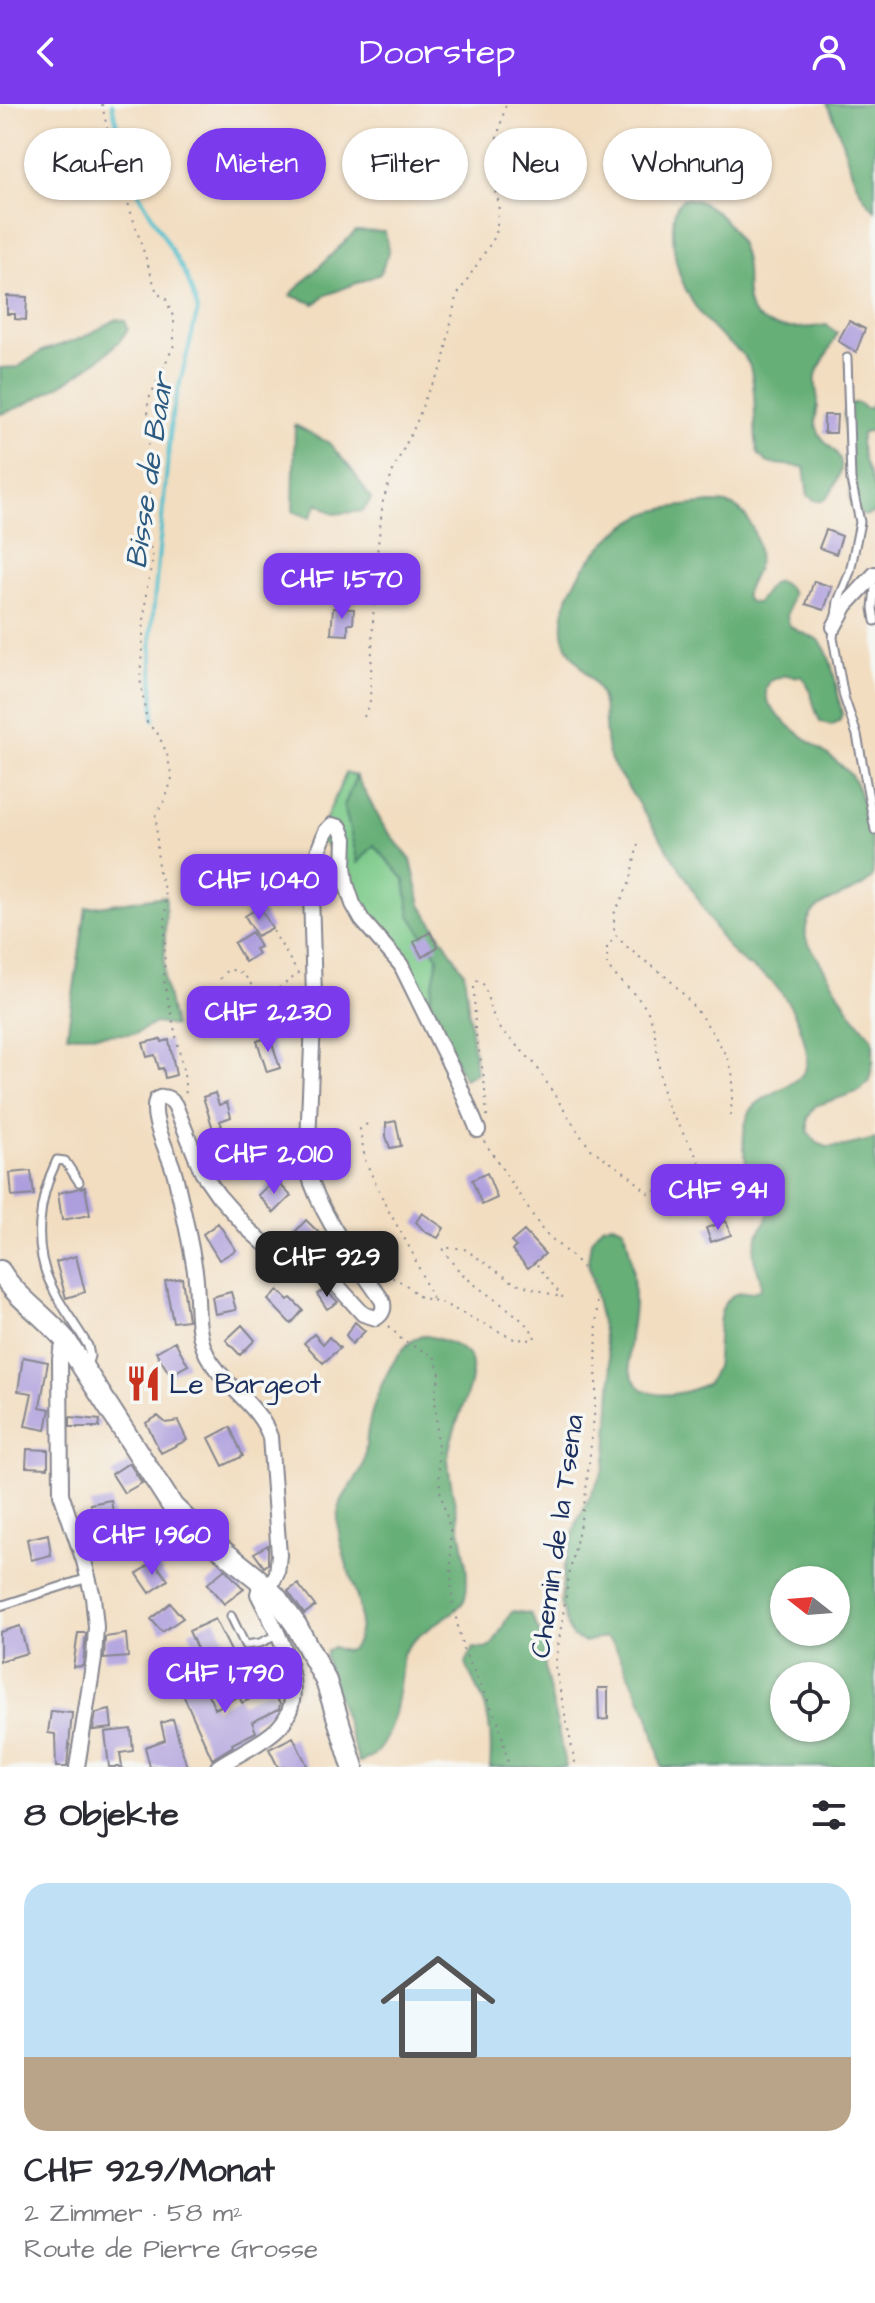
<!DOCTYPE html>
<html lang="de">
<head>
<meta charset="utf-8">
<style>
  body { margin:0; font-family:"Architects Daughter",sans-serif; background:#f2f2f3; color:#2b2b33; height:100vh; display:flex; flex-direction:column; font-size:30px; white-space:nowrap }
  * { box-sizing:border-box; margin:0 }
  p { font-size:26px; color:#7c7c81 }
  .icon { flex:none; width:44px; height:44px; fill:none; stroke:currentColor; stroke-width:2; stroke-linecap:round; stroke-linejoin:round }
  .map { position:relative; height:1663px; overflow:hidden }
  .drawer { display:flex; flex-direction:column; background:#fff; flex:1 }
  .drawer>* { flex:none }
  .guide { position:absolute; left:24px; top:24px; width:828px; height:72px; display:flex; gap:16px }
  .needle { width:52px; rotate:287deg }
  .controls { position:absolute; left:770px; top:1462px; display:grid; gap:16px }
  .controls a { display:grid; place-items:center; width:80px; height:80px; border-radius:50%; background:#fff; box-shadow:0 2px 6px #0004; font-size:40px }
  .price { position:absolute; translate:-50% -68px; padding:0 18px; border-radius:16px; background:#7c3aed; color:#fff; font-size:26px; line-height:52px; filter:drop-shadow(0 2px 4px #0008) }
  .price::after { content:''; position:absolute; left:50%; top:48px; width:24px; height:18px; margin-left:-12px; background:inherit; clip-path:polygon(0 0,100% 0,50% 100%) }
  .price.selected { background:#222; color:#fff }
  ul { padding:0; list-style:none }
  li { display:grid; align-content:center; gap:16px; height:424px; padding:0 24px }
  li+li { border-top:2px solid #e1e1e2 }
  li span { display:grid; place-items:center; height:248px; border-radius:24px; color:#555 }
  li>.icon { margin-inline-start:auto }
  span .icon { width:144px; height:144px; fill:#fffc; stroke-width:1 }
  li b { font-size:34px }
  h2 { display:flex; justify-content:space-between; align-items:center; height:96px; padding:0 24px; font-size:34px }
  .chip { padding:0 28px; border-radius:36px; background:#fff; box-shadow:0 2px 6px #0004; font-size:28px; line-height:72px }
  .chip.selected { background:#7c3aed; color:#fff }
  header { display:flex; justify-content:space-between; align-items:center; height:104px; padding:0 24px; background:#7c3aed; color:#fff; font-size:36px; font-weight:600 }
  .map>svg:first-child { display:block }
  .green { fill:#7ecb8b; stroke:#4c7d74; stroke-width:2 }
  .forest { fill:#66af77; stroke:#406f6a; stroke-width:2; fill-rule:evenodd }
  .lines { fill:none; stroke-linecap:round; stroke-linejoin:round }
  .stream { stroke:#54c0ce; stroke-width:4 }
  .building { fill:#ad9edd }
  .lane-casing { stroke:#86868f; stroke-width:11 }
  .street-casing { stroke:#86868f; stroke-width:18 }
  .secondary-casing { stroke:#86868f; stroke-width:24 }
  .path { stroke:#86868f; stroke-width:2; stroke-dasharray:2 6; stroke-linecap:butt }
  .lane { stroke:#fff; stroke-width:7 }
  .street { stroke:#fff; stroke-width:14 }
  .secondary { stroke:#fff; stroke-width:20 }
  .labels { text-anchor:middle; stroke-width:7; stroke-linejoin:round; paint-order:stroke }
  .poi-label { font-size:28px; fill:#1b2f5e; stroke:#f6f6f2; text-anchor:start }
  .street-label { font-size:28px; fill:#1b2f5e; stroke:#f6f6f2 }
  .water-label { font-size:30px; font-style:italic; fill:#2c5a80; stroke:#f6f6f2 }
</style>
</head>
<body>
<header><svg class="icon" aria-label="back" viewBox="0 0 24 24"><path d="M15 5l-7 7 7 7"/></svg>Doorstep<svg class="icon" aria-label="person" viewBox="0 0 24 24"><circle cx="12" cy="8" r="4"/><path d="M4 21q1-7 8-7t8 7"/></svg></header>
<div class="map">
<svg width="875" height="1663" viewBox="0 0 875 1663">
  <rect width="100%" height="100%" fill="#f6f6f2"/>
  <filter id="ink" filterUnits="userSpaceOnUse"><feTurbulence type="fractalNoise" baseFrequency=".0125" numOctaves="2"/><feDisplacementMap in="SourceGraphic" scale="16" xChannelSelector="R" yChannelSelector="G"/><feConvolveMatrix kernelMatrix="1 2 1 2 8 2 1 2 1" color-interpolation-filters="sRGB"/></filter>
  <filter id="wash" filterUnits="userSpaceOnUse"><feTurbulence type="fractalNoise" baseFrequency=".006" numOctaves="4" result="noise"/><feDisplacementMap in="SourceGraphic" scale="32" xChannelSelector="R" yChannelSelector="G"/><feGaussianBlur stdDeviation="1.8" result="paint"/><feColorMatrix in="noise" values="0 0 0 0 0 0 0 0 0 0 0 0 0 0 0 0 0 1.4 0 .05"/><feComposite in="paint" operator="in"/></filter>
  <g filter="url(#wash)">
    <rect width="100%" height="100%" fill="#f2ddc0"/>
    <path class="green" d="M346,669l10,3 -12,30 14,56 16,-18 31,36 5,35 28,43 -9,47 -26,-47 -35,-36 -30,-68 -21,-15z"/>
    <path class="forest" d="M827,0h48v106c-30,-29 -28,-72 -48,-106z
      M684,94c33,3 58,37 62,69 1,12 -1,27 3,38 11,29 54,24 78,20l10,8c-5,14 -13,25 -20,39 -4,11 1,20 1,31 0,7 -3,13 -2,19 3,33 48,24 10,77l-10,2 -8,-5 -4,-29 -36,-4 -10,-9c-6,-28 0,-59 -8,-87 -5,-14 -19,-22 -30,-31 -29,-28 -47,-63 -47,-104 0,-13 0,-26 11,-34z
      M356,127l29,1 4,20 -9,22 -56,22 -9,8 -25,-9z
      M117,215l8,2 3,7c-13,29 -97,78 -128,86v-46l18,-1 24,-16 40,-13z
      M875,291v36h-7l-6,3 -2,9 4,17 11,30v23l-11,3 -10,-6 -3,-8 -7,-89 9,-10h6l5,5h7z
      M295,321l34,18 23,27 19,29 -8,12 -29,3 -16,-11 -8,15 -17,-7z
      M711,399c6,0 14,0 19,2 21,6 32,42 27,61 -2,11 -10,18 -12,30l4,6 8,1c12,-15 17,-34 35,-10l-5,23 2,9c9,8 19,9 29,15 15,11 19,55 24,74l-3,7 -8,4 -11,-4c-8,-15 -7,-32 -18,-44l-17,-2 -15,6c-2,3 -4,7 -4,11 -2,28 71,62 86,85 10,14 12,36 17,53 4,15 6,32 3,48 -22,23 -71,18 -66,61l44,72 23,29v22l-4,19 -9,10 -45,15 -7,12v14l9,11 10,4 18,-1 30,-7v628h-213l-13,-51 -35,-72 -8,-7 -22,5 -11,-5 -5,-8 -7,-26 3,-36 13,-46 27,-52 3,-16 5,-80 -24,-111 3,-21 11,-15 11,-2 10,4c8,21 11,50 11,73 0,21 -7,41 -5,62 4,43 52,34 79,20 3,-5 6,-11 8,-17 4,-19 -2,-55 14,-69 8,-7 21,-2 30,-8 4,-18 -11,-24 -5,-46 3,-13 16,-26 15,-39 -1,-12 -10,-16 -16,-24 -12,-17 -13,-46 -6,-64 11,-28 63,-26 59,-60 -3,-28 -19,-62 -41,-79 -11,-8 -24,-14 -34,-25 -18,-21 -30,-47 -44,-71 -19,-31 -40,-61 -59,-92 -6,-10 -15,-20 -19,-31 -8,-21 -2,-47 -10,-65 -9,-22 -34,-35 -37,-61 -4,-45 40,-95 77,-115 22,-11 48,-11 71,-14zM784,1476h52v52h-52zM784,1572h52v52h-52z
      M356,672l28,51 27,33 10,45 43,67 12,101 -12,6 -35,-74 9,-47 -28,-43 -5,-35 -31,-35 -16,18 -14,-57z
      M166,792l-2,84 10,46 -19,-3 -20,11 -68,1 19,-127z
      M422,1231c13,2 41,10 48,23 11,18 -22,75 -22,100 1,38 26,106 17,140 -4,16 -50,32 -62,56 -4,30 -7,101 -44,108l-34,-104 2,-7 6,-4c11,5 19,7 24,-7 10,-33 -7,-58 -14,-89 -3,-10 -5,-21 -5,-31 -2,-23 18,-35 25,-55 3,-12 3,-24 5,-36 5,-29 25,-82 54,-94z
      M513,1507l18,3 13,29 1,26 21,98h-76c2,-23 1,-47 -8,-69 -5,-12 -13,-23 -16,-35l7,-15 13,1 6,-3 17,-31z"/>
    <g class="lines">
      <path class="stream" d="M112,0l17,72 58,101 11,33 -26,105 -21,219 3,86"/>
    </g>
    <g id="blocks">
      <path class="building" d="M7,192l20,1 -1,23 -11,-1v-5h-8z
        M849,217l16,8 -9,23 -18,-11z
        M824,311h13l-1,18h-12z
        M826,426l16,6 -6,18 -17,-6z
        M814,477l18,6 -8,23 -18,-6z
        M333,504l21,1 -1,15h-5v11l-17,-1z
        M260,803l12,21 -15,8 -12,-20z
        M252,828l8,15 -5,2 3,5 -13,8 -11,-19z
        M430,828l8,15 -16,10 -8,-15z
        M270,933l10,31 -13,4 -10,-31z
        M161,935l1,3 7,-2 7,35 -11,3 -2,-10 -4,1 -4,-14 -8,2 -4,-14z
        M215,989l4,12 8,-3 4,15 -11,4 2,5 -9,3 -10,-32z
        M396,1017l5,25 -11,2 -4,-12v-13z
        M337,1036l7,30 -17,4 -7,-30z
        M31,1067l3,24 -22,2 -2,-24z
        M487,1069l10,25 -15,7 -10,-25z
        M275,1075l16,17 -17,17 -16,-18z
        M85,1083l5,28 -28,5 -4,-27z
        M422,1109l22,15 -6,10 -13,-6 -9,-10z
        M306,1116l20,20 -6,9 -4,-3 -5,5 -17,-18z
        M726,1117l5,14 -20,7 -5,-14z
        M218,1119l18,27 -17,10 -16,-26z
        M524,1127l21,23 -17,14 -16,-18 4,-3 -5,-5z
        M76,1152l9,36 -19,6 -10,-36z
        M182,1174l6,42 -15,2 -8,-41z
        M325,1185l13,13 -11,7 -10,-15z
        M278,1186l10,10 3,-2 12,12 -12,14 -23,-24z
        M231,1188l5,18 -21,4 -3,-17z
        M355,1218l10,9 -13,13 -6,-9z
        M242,1221l13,15 -15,15 -14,-15z
        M314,1230l9,10 6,-7 11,11 -17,15 -19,-20z
        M175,1237l13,24 -18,10 -14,-23z
        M23,1253l25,5 -8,45 10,2 -4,21 -21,-4 7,-33 -14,-2z
        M158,1312l8,7 12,-2 9,19 -26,13 -15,-30z
        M70,1313l30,3 -1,7h-29z
        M230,1323l13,29 -20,10 -14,-28z
        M27,1345l21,1v18l-22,-1z
        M129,1359l13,20 -18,10 -12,-19z
        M111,1396l3,19 -20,4 -4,-19z
        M158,1417l14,17 -17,12 -14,-21z
        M48,1430l3,21 -20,5 -4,-21z
        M268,1441v19l-4,3 -10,-14z
        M154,1457l14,19 -18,13 -13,-19z
        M225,1465l19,20 -20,15 -17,-20z
        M298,1480l17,22 -11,8 -16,-23z
        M170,1499l13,15 -21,14 -11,-13z
        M215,1515l19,38 -28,12 -17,-38z
        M20,1522l7,27 -27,8v-29z
        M78,1529h8l-3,33 -10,1z
        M126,1530l2,23 -24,2 1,-22z
        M198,1569l17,36 24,-13 3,7 29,-14 9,15 -1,5 -27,13 4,10 -24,12 1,2 -21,13 -34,-76z
        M598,1584h10v31l-9,1z
        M110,1606l2,18 -19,2 3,-17z
        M51,1607l21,2 -5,54h-11l-1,-33 -7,-1z
        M173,1615l14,48h-37l-5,-20 20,-7 -4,-17z
        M131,1625l2,22 -13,2 2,14h-13l-4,-35z
        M293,1633l15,30h-30l-9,-18z"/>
    </g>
  </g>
  <g filter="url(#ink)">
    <use href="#blocks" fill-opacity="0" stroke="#86868f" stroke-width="2"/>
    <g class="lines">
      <defs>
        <path id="lane" d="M847,254l4,122 9,42 -10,50 -12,29 -5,37 11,59 13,38 18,95
          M875,483l-2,21 2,13
          M79,1078l-14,-21 -8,-1c-19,39 -25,88 -5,127 10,21 25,39 36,59l2,10 -3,10
          M0,1502l88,-28
          M231,1512l14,29 15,-2 17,-8"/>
        <path id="street" d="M834,523l12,-22 29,-31
          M66,1237l-5,10 -1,8 1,135 23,67 9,36 3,30 -2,32 -17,108
          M269,1485l8,-16 2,-18 -9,-118c-10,-31 -46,-51 -63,-82 -13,-25 -8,-57 -12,-84 -5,-32 -13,-65 -20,-96 -5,-20 -27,-59 -18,-76 7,-4 13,-1 18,6l27,67 16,23 30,34 26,23 61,31 28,31 13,4c7,-4 9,-11 6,-18 -28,-41 -62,-84 -75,-132l7,-172 -3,-103 8,-44 7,-18 6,-6 8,2 5,12 -1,27 2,17 7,21 9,16 39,45 55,112 22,53
          M218,1663c19,-13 42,-22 59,-38 38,-36 -2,-100 -19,-135l3,-12"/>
        <path id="secondary" d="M0,1167c16,27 46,45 66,70l107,166 25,24 60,48 18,18 20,28 30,56 27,86"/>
      </defs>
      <use href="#lane" class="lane-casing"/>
      <use href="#street" class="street-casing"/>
      <use href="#secondary" class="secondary-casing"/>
      <path class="path" d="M102,0l9,43 15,39 2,17 29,90 9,6 8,20v26l-26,56 2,113 -3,20 6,24 -7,35 -6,85 7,45 11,11 9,20 5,24 -6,20 -10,17 2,53 8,28 -2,84 20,94 2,22
        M364,613l6,-16 5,-130 8,-70 11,-33 22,-44 11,-31 15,-25 14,-71 40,-62 3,-32 -6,-17 -1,-29 14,-53
        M638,740l-8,38 -16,32v18c14,20 33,29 51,44 20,16 62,71 67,96 3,15 -2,33 -1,49
        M273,827l26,44
        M220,875l7,-9c17,-1 23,11 29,25l8,4 34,-25
        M487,1012l-3,-38 -9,-49 -1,-43 4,-6 7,6 5,22 9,20 36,36 45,71 11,14 38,26 19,18 7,-1 4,-13 5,-2c13,9 20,27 35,32l8,-4c10,-26 -26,-72 -38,-96 -14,-28 -8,-71 -21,-97 -10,-18 -29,-30 -41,-46v-19l9,-11
        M367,1020l-7,5 5,31 21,46 26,46 20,47
        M484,1037l59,90 37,33 17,28 -1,106 -11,102 -16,76 -14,90 21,101
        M378,1166l27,14 16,14 17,3 76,38 20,1 1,-5c-25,-34 -72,-47 -92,-87h20l50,34 50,16 -28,-36
        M389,1222l14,15 31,15 6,18 -5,18 5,99 10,38 2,71 11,49 36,74 10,44
        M76,1324h19"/>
      <use href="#lane" class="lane"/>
      <use href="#street" class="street"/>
      <use href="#secondary" class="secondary"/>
    </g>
  </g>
  <defs>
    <symbol id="restaurant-bare" viewBox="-9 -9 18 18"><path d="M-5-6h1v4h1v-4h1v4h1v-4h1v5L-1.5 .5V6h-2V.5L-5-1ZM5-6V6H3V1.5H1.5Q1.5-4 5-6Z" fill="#c8321e" stroke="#f6f6f2" stroke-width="2.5" paint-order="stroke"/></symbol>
  </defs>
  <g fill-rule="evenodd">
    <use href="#restaurant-bare" x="118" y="1254" width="51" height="51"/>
  </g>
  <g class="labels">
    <g class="poi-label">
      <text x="169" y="1289">Le Bargeot</text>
    </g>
    <g class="street-label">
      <text transform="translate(556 1432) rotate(-82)" y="10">Chemin de la Tsena</text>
    </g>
    <g class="water-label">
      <text transform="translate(149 367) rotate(-82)" y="10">Bisse de Baar</text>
    </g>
  </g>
</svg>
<div class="controls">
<a><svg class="needle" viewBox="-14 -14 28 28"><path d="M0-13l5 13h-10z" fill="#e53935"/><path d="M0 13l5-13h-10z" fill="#7c7c81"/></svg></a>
<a><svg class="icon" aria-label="locate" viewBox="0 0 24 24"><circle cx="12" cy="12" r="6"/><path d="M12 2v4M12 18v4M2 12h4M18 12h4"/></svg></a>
</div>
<b class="price" style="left:342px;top:517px">CHF 1,570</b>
<b class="price" style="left:259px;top:818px">CHF 1,040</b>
<b class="price" style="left:268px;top:950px">CHF 2,230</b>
<b class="price" style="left:274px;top:1092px">CHF 2,010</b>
<b class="price" style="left:718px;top:1128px">CHF 941</b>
<b class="price selected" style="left:327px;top:1195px">CHF 929</b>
<b class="price" style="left:152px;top:1473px">CHF 1,960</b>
<b class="price" style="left:225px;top:1611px">CHF 1,790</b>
<div class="guide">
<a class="chip">Kaufen</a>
<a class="chip selected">Mieten</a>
<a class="chip">Filter</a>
<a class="chip">Neu</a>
<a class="chip">Wohnung</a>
</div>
</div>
<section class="drawer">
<h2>8 Objekte<svg class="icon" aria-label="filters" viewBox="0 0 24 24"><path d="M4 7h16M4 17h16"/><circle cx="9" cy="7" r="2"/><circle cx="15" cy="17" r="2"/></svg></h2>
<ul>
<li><span style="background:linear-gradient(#bfe0f5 70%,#b9a48a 0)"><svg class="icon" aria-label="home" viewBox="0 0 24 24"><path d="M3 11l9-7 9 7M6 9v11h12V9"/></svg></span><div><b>CHF 929/Monat</b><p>2 Zimmer · 58 m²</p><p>Route de Pierre Grosse</p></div></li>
</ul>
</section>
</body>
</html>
